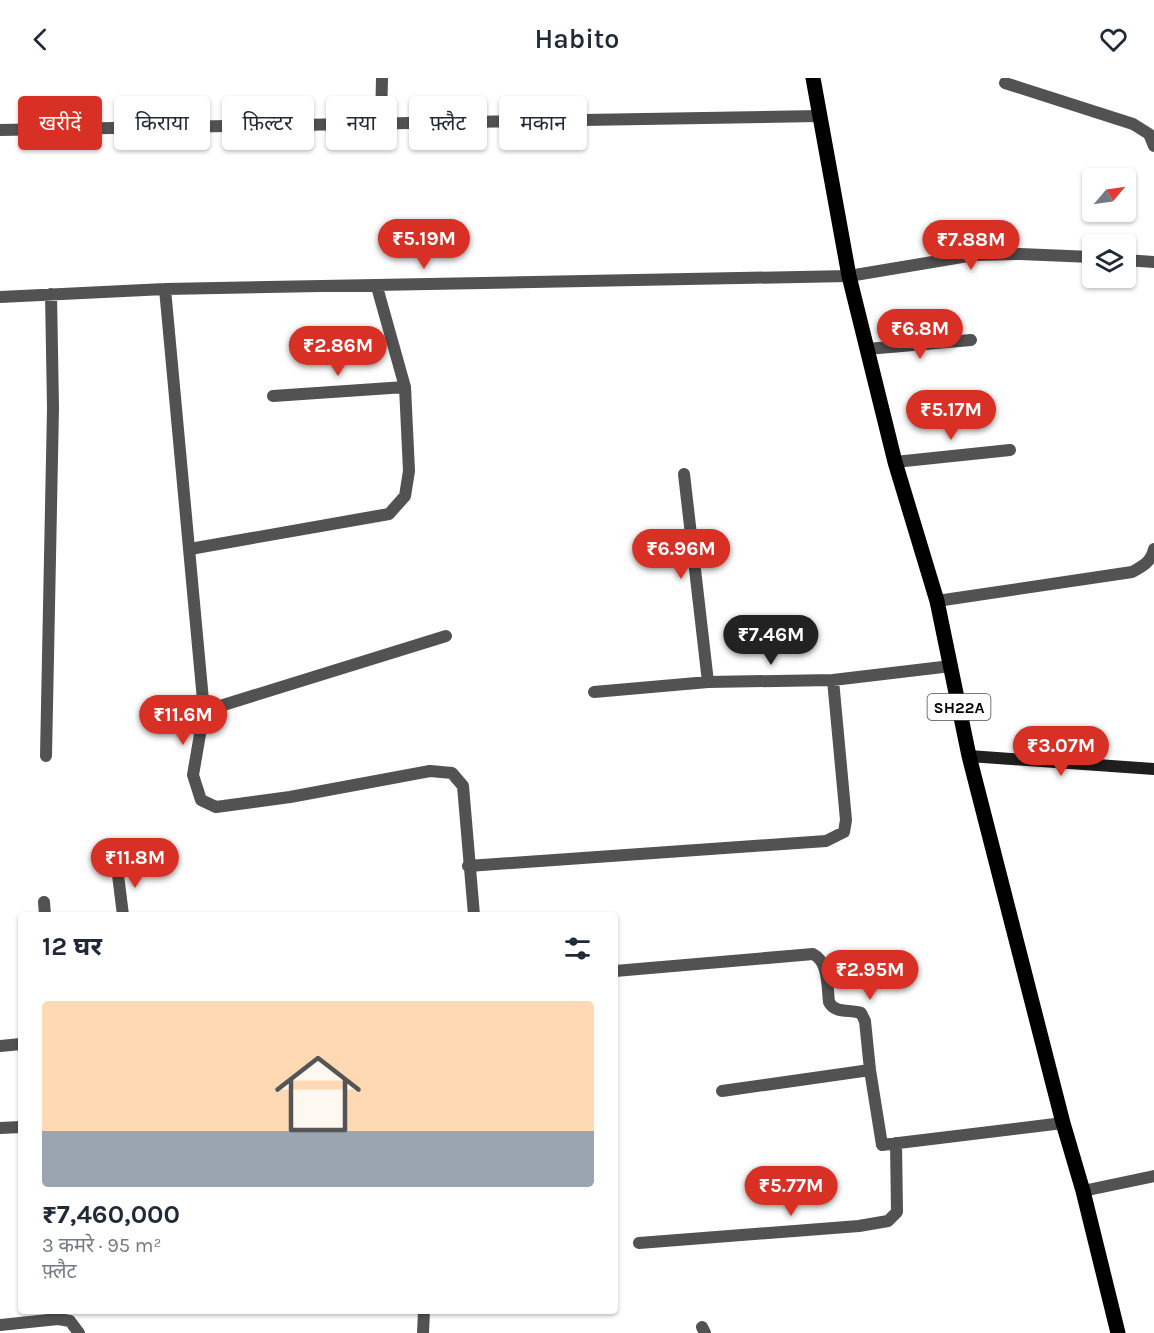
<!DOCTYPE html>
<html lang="hi">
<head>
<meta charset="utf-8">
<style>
  body { margin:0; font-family:Karla,"Noto Sans Devanagari",sans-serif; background:#f2f2f3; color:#1f2937; height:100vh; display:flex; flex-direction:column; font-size:22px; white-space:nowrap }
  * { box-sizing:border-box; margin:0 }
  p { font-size:20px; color:#747a83 }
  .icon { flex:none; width:33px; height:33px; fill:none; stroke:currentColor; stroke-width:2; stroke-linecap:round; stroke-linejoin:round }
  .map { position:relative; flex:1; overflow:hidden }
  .side { position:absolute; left:18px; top:834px; width:600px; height:402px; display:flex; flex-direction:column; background:#fff; border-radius:6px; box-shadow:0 2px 4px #0004 }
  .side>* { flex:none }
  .banner { position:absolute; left:18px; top:18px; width:600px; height:54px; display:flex; gap:12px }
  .needle { width:39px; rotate:61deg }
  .controls { position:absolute; left:1082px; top:90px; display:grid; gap:12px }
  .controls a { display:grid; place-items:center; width:54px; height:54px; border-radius:6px; background:#fff; box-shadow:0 2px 4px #0004; font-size:30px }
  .price { position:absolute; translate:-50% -51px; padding:0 14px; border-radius:21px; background:#d93025; color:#fff; font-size:20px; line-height:39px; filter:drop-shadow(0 2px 3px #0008) }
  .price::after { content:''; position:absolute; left:50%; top:36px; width:18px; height:14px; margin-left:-9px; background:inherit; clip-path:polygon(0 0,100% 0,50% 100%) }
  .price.current { background:#222; color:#fff }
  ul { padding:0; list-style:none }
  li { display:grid; align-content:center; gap:12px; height:318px; padding:0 24px }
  li span { display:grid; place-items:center; height:186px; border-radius:6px; color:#555 }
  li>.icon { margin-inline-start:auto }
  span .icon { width:108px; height:108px; fill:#fffc; stroke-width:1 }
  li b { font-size:26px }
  h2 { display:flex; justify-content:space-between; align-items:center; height:72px; padding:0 24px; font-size:26px }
  .pill { padding:0 21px; border-radius:6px; background:#fff; box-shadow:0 2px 4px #0004; font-size:21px; line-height:54px }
  .pill.current { background:#d93025; color:#fff }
  header { display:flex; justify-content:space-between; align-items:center; height:78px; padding:0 24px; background:#fff; font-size:27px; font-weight:600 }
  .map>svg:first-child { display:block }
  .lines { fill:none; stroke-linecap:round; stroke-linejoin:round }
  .street { stroke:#525252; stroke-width:12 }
  .secondary { stroke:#1f1f1f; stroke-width:12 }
  .primary { stroke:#000; stroke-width:15 }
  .labels { text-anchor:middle; stroke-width:4.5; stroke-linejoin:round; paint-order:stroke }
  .shield { fill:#fff; stroke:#4c4c4c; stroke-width:1.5 }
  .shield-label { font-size:16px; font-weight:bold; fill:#000 }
</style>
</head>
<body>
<header><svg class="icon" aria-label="back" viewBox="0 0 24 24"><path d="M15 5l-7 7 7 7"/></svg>Habito<svg class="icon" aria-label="heart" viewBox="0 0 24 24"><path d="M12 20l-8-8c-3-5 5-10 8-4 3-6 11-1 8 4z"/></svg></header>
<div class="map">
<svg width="1154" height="1255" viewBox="0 0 1154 1255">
  <rect width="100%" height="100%" fill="#fff"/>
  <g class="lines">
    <path class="street" d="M1005,5l128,41 16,10 5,12
      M381,45l1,-45
      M0,52l819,-14
      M1125,182l29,2
      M165,211l39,422 -11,64 8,25 15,7 74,-10 140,-26 22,2 11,13 11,129
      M0,219l165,-8 684,-13 125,-21 46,-1 72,3
      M867,271l104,-9
      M273,318l132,-9
      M895,384l115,-12
      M684,396l24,208
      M190,471l199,-35 16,-18 4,-25 -4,-84 -28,-100
      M937,523l195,-29c11,-6 19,-10 22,-23
      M594,614l114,-10 125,-2 118,-14
      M204,633l242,-75
      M46,678l7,-348 -2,-114
      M468,788l358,-25 18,-9 2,-12 -13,-140
      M117,789l6,48
      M44,824l1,13
      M615,893l198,-17c16,8 14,32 16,48 6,12 21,7 32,11l4,8 5,49 12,75 181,-22
      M0,968l21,-2
      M722,1013l148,-21
      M0,1050l21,-1
      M1083,1113l71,-15
      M639,1165l220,-17 29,-5 9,-9 -1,-69
      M0,1247l58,-6 12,2 9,12
      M702,1249l3,6
      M423,1255l1,-22"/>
    <path class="secondary" d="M969,678l185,13"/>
    <path class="primary" d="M813,0l36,198 46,186 42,139 32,155 94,367 20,68 35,142"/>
  </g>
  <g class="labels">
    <rect class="shield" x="927.5" y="616" width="63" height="26" rx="4.5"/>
    <g class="shield-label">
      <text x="959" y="635">SH22A</text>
    </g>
  </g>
</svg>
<div class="controls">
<a><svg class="needle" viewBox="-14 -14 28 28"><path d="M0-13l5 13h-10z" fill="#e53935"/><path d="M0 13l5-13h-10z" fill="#747a83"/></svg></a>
<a><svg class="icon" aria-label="layers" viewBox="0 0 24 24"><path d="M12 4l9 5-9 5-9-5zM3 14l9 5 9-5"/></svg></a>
</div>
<b class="price" style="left:424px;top:192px">₹5.19M</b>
<b class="price" style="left:971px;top:193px">₹7.88M</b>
<b class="price" style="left:920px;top:282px">₹6.8M</b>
<b class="price" style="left:338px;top:299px">₹2.86M</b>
<b class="price" style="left:951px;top:363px">₹5.17M</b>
<b class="price" style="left:681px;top:502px">₹6.96M</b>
<b class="price current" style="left:771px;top:588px">₹7.46M</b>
<b class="price" style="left:183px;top:668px">₹11.6M</b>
<b class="price" style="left:1061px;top:699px">₹3.07M</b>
<b class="price" style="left:135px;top:811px">₹11.8M</b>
<b class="price" style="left:870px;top:923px">₹2.95M</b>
<b class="price" style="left:791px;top:1139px">₹5.77M</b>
<div class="banner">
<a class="pill current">खरीदें</a>
<a class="pill">किराया</a>
<a class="pill">फ़िल्टर</a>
<a class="pill">नया</a>
<a class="pill">फ़्लैट</a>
<a class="pill">मकान</a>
</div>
<section class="side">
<h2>12 घर<svg class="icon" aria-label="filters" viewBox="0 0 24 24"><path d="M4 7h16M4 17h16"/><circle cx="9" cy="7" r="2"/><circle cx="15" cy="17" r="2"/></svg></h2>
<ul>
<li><span style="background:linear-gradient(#ffd9b3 70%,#9aa5b1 0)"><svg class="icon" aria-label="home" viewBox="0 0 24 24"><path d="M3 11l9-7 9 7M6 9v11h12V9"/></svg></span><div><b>₹7,460,000</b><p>3 कमरे · 95 m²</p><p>फ़्लैट</p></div></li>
</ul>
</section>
</div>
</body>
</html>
